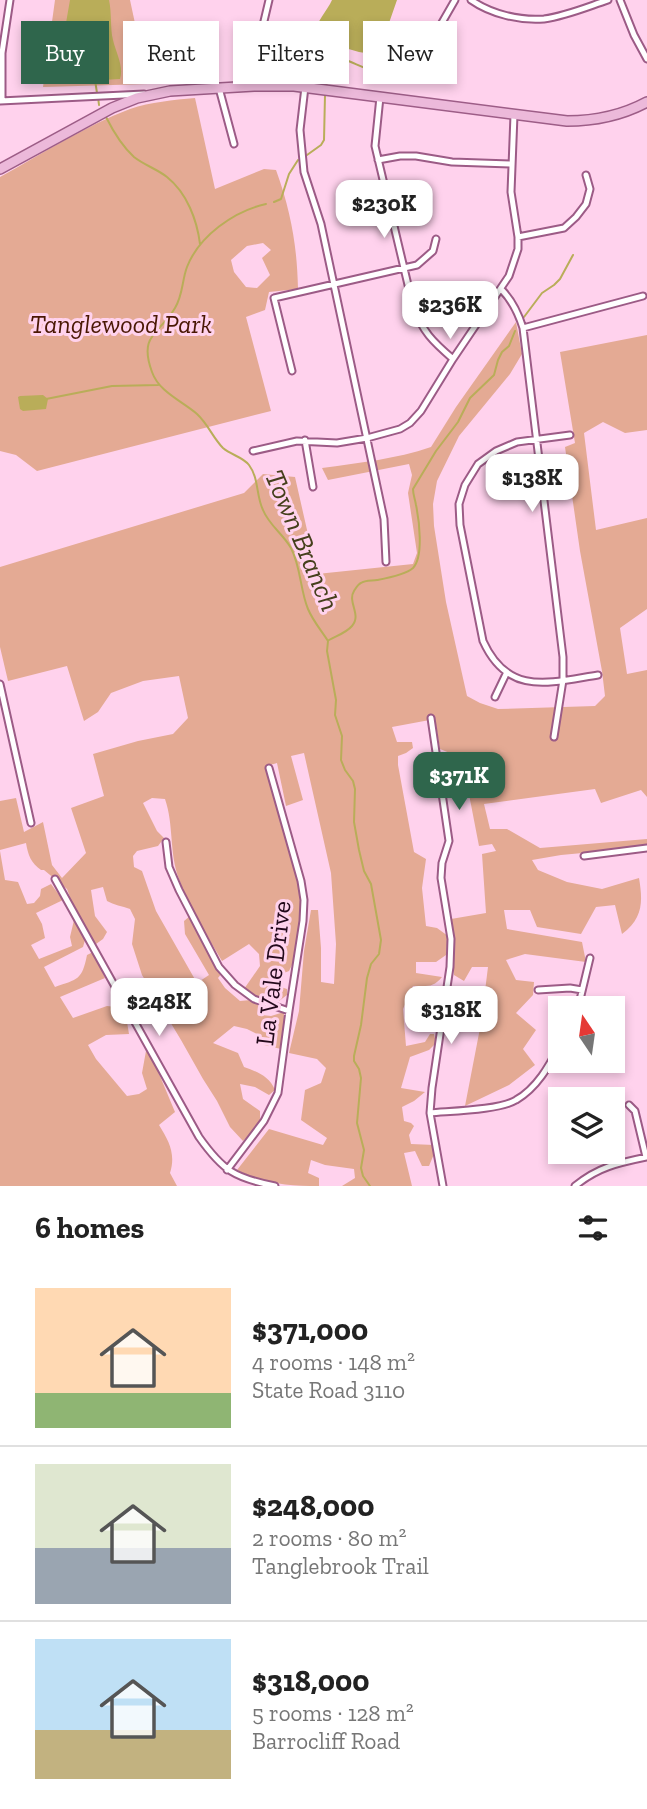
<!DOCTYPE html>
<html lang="en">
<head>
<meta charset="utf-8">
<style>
  body { margin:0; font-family:"Zilla Slab",serif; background:#f2f2f2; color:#222; height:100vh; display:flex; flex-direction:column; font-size:26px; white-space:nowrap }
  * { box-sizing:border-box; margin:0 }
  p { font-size:23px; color:#767676 }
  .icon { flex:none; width:38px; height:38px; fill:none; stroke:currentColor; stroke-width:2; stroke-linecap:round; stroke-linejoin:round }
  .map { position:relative; height:1186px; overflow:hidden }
  .side { display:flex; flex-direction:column; background:#fff; flex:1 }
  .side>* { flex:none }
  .hud { position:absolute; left:21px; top:21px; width:606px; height:63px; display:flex; gap:14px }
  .needle { width:46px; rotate:347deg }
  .buttons { position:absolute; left:548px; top:996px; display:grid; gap:14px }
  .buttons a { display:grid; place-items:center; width:77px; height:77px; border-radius:0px; background:#fff; box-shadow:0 4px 10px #0003; font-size:35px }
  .price { position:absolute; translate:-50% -60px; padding:0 16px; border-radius:14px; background:#fff; color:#222; font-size:23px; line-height:46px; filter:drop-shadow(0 2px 4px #0008) }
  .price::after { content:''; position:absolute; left:50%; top:42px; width:21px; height:16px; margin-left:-10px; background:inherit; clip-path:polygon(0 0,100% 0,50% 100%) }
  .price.selected { background:#2f664c; color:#fff }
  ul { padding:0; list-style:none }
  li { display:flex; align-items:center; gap:21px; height:175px; padding:0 35px }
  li+li { border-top:2px solid #e0e0e0 }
  li span { display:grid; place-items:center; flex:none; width:196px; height:140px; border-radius:0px; color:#555 }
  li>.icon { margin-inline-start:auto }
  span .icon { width:84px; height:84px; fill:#fffc; stroke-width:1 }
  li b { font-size:30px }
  h2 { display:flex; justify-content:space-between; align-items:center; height:84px; padding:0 35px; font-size:30px }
  .tag { padding:0 24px; border-radius:0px; background:#fff; box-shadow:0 4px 10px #0003; font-size:24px; line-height:63px }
  .tag.selected { background:#2f664c; color:#fff }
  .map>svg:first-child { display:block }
  .green { fill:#e4aa94; fill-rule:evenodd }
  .water { fill:#b9ad59 }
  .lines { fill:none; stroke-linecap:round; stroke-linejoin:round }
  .stream { stroke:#b9ad59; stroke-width:2 }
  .minor-casing { stroke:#9c5b86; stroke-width:9 }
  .primary-casing { stroke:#9d5d87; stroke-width:12 }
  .minor { stroke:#fff; stroke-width:5 }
  .primary { stroke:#ecb9da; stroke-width:9 }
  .labels { text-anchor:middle; stroke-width:6; stroke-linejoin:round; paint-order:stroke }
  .park-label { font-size:26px; font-style:italic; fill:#491703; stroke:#ffd2ed }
  .street-label { font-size:26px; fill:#23091b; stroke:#ffd2ed }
  .water-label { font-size:28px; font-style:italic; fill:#453f1b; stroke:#ffd2ed }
</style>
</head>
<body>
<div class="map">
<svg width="647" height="1186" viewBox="0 0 647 1186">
  <rect width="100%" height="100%" fill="#ffd2ed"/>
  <path class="green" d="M55,0h75l18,84 -105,3z
    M195,98l20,91 49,-20 12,1c15,42 21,75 22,119l-29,3 -4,18 -19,7 25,94 -234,60 -21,-16 -16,-4v-274c42,-23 85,-51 130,-68 21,-7 43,-9 65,-11zM263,243l8,7 -9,8 8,17 -13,13 -11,-1 -12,-15 -3,-12 16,-14z
    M516,322l6,32 -12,20 -51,62 -22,45 -4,23 1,22 12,76 21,94 13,7 18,6 97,-3 10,-10 -3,-25 -22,-120 -15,-104 10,-4 -15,-91 87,-17v95l-22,3 -22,-11 -19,11 12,97 51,-12v91l-27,19 7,46 20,-4v127l-6,-7 -40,13 -6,-14 -111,15 6,25h17l33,19 107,-9v8l-86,8 -29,5 6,10 29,12 35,7 37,-11c4,24 4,40 -17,56l-7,-29 -19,2 -15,27 -44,-7 -7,-17h-26l3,19 75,13 4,20 -61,-8 -19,6 10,20 18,2 -1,13 -17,18 20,17 -13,19 12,16 -26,20 -44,21 16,-83 7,-56h-16l-8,14 -10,-6 -3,-56 35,-6 -4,-59 14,-3 -4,-7 -13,2 -17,-88 -22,-9 -5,-30 -43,8 5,15h15l1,6 -7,5 -8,3v9l16,87 12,7 -4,29 4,38 11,2 11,8 -2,19 -10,7h-20v11l26,4c-9,11 -15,9 -29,9l-10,23 3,37 19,-4 5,-8h4l2,9 -7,7 -19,7 -9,31 24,4 -11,9 -12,6 2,14 7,2 3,3 -5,9 2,9 23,1v9l-5,12h-7l-7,-15 -11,2 8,33h-70l13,-8 -1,-9 -29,-4 -14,-5 -3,13 11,5v8c-31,0 -54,-2 -82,-16l32,-41 54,16 4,-7 -26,-18 4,-30 16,-7 5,-15 -9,-9 -28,-6 10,-42 5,-60 7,-41h7l3,38v34l13,2 2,-40 -5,-71 -27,-120 -13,3 12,44 -17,6 -9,-43 -10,3 29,103 5,32 -1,20 -7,42 -4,8 -10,4 -10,2 -1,6 19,6v6l-8,6 -22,-5 -13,-7 16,-23 -1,-12 -10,-10 -27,17c-15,-26 -33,-53 -43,-82 -10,-26 -5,-54 -14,-80l-13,-1 -9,5 14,28 7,7 -6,8 -21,5 -4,5 1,11 8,4 14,40 41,72 12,-8 -24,-41 -1,-13 6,-5 32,57 -4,5 7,10 15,13 11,-1 7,5 4,10 9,1 13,-4v18l-3,19 -17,-4 -3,-9 -14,-7 -13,-3 -21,17 25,10 6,14c14,5 25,9 31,23l-6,5 -14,-8 -15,-3 3,15 17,12v13l-17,17 -13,-14 -13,-26 -14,-22 -22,-39 -39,-65 -10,-31 3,-25 -5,-10c-8,-3 -16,-4 -23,-8l-4,-14 -12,3 4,26 12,16 -4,7 -7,5 -22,-36 -7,-19 -23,-19h-3c-10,-7 -13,-15 -15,-27l-26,7v-49l16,-3 8,34 19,-10 9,43 10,13 24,-25 -15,-45 33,-12 -11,-42 45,-13 35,-7 15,-16 -9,-42 -36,5 -32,12 -13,19 -14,9 -17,-55 -59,15 -8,-34v-80l244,-74 19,-19 32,3 22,97 96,-10 4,-11 -9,-60 4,-18 -3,-11 -81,16 -6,-12c36,-5 74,-9 109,-21l25,-40z
    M0,851l5,29 13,2 9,22 7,-1 6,-7 1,-7 10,-5 12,16 -27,13 6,11 3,14 -14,7 8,14 33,-13 -2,-9 4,-17 11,20 -2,7 -39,20 11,20c23,-8 27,-7 32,-32l6,-3 12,26 -45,19 13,21 34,-12 9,1 11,15 2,12 -23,1 -18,10 8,14 31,37 12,-2 8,-5 -5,-16 4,-22 6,6 23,55 -16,13c10,16 17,29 11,48l7,13h-177z"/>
  <path class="water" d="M70,0h39c3,14 1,28 4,40 3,13 11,26 7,39l-53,3 -13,-7 9,-35z
    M332,0h65l-8,23 -14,13 2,6 11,5 1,6 -5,3 -25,-4 -38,-11 -5,-3c-4,-13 11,-26 16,-38z
    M43,395l5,4 -2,10 -23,2 -3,-2 -2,-12 2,-1z"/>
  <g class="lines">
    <path class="stream" d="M95,80l2,13
      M326,86l4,-17 8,-9 5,-1c17,5 38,22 51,5l-2,-9 -4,-3
      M98,97l1,8
      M106,117c7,14 16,29 28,40 10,8 23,12 33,20 20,16 30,43 33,67
      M307,155l14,-10 3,-5 1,-45
      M274,202l7,-3 8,-25 9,-14
      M266,204c-32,7 -67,32 -79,63 -5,13 -4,28 -12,41 -15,26 -37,26 -23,64 7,20 30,29 45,42 11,10 16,24 26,34 8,7 20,9 26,17 10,13 7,31 14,45 6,15 20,24 28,38 10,19 9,42 17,61 5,12 13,21 20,32l-1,10 9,49 -1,15 7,21 -1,24 4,10 8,11 2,8 -1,33 5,28 5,21 7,13 10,56 -2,14 -8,10 -4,14 -6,47 -7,31v5l5,8 2,9 -4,45 7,27 -3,18 2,8 7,10
      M524,317l18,-24 12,-8 6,-6 13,-24
      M46,399l66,-13 46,-1
      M329,640c7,-4 17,-7 23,-14 10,-11 -5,-24 2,-35 2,-3 4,-7 7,-8 4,-3 12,-2 16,-3 11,-2 28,-5 36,-12 11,-11 6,-49 3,-63 -1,-6 -3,-10 -3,-16l23,-38 22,-29 12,-24 24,-23 4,-15 4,-8 7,-6 6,-15"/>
    <defs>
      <path id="minor" d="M471,0c20,14 49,21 73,19 22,-3 43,-12 64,-19
        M620,0l14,35 13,24
        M432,40l23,-40
        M254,86l6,-48 9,-38
        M305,87l-5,43 4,42 17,52 63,295 2,43
        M219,88l15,56
        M380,97l-5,49 38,160c10,26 19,35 40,53
        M2,100v-47l8,-53
        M0,101l144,-7
        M378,160l22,-4h16l36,6 59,2
        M518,237l46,-9 12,-11 10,-13 4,-15 -4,-14
        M501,289c11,11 17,23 22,39l40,329v23l-9,57
        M523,328l120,-32
        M292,371l-18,-73 143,-33 16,-14 3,-12
        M570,435l-53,7 -21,9 -18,13 -13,21 -6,19 1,21 23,116c25,55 65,42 115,34
        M305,440l8,47
        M253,451l44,-10 40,2 30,-5 33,-9 10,-6 11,-12 32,-52 56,-83 9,-27v-12l-7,-45 3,-77
        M0,684l31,139
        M495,697l11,-23
        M431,718l18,123 -7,22 -1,15 10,61 -1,28 -18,121 -2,25 13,73
        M166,842l3,25 10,23 40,77 16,18 19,14 35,12
        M584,856l63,-8
        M55,879l144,258c24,34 36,41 76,49
        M538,990l32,-2 12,2
        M578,1008l12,-50
        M629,1105l6,6 11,46
        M430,1113c21,-2 70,-3 86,-13 21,-12 33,-34 44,-55
        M227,1170l37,-49 14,-28 11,-82 14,-90 1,-21 -3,-19 -32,-113
        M575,1186c23,-19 43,-23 72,-29"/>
      <path id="primary" d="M0,169l112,-61 25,-10 33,-7 84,-5h40l273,35c29,0 54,-5 80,-19"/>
    </defs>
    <use href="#minor" class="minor-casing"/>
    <use href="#primary" class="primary-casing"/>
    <use href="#minor" class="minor"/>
    <use href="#primary" class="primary"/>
  </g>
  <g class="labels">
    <g class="park-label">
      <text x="121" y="333">Tanglewood Park</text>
    </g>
    <g class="street-label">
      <text transform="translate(273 973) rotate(-83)" y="9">La Vale Drive</text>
    </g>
    <g class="water-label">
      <text transform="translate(303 540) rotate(67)" y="10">Town Branch</text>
    </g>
  </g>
</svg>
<div class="buttons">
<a><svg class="needle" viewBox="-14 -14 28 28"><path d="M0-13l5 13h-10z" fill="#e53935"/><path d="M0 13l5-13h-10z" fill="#767676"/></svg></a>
<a><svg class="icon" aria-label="layers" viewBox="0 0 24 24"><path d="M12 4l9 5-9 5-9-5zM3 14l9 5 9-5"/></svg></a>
</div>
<b class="price" style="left:384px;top:240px">$230K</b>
<b class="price" style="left:450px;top:341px">$236K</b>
<b class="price" style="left:532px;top:514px">$138K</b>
<b class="price selected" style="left:459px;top:812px">$371K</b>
<b class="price" style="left:159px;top:1038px">$248K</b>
<b class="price" style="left:451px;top:1046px">$318K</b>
<div class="hud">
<a class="tag selected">Buy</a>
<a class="tag">Rent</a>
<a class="tag">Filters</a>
<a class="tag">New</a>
</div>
</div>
<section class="side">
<h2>6 homes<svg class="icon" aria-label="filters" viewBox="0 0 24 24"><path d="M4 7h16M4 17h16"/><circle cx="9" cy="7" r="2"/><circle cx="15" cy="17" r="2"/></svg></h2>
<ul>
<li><span style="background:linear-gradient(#ffd9b3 75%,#8fb573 0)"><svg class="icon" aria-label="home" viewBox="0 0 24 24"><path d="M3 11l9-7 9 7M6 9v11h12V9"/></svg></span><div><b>$371,000</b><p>4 rooms · 148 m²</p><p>State Road 3110</p></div></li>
<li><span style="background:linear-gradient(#dfe7d0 60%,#9aa5b1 0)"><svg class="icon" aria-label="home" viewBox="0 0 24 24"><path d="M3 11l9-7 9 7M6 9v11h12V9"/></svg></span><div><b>$248,000</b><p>2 rooms · 80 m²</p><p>Tanglebrook Trail</p></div></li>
<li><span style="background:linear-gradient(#bfe0f5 65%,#c2b280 0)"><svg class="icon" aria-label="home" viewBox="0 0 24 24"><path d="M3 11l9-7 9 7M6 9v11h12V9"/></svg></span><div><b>$318,000</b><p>5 rooms · 128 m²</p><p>Barrocliff Road</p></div></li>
</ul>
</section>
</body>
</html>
